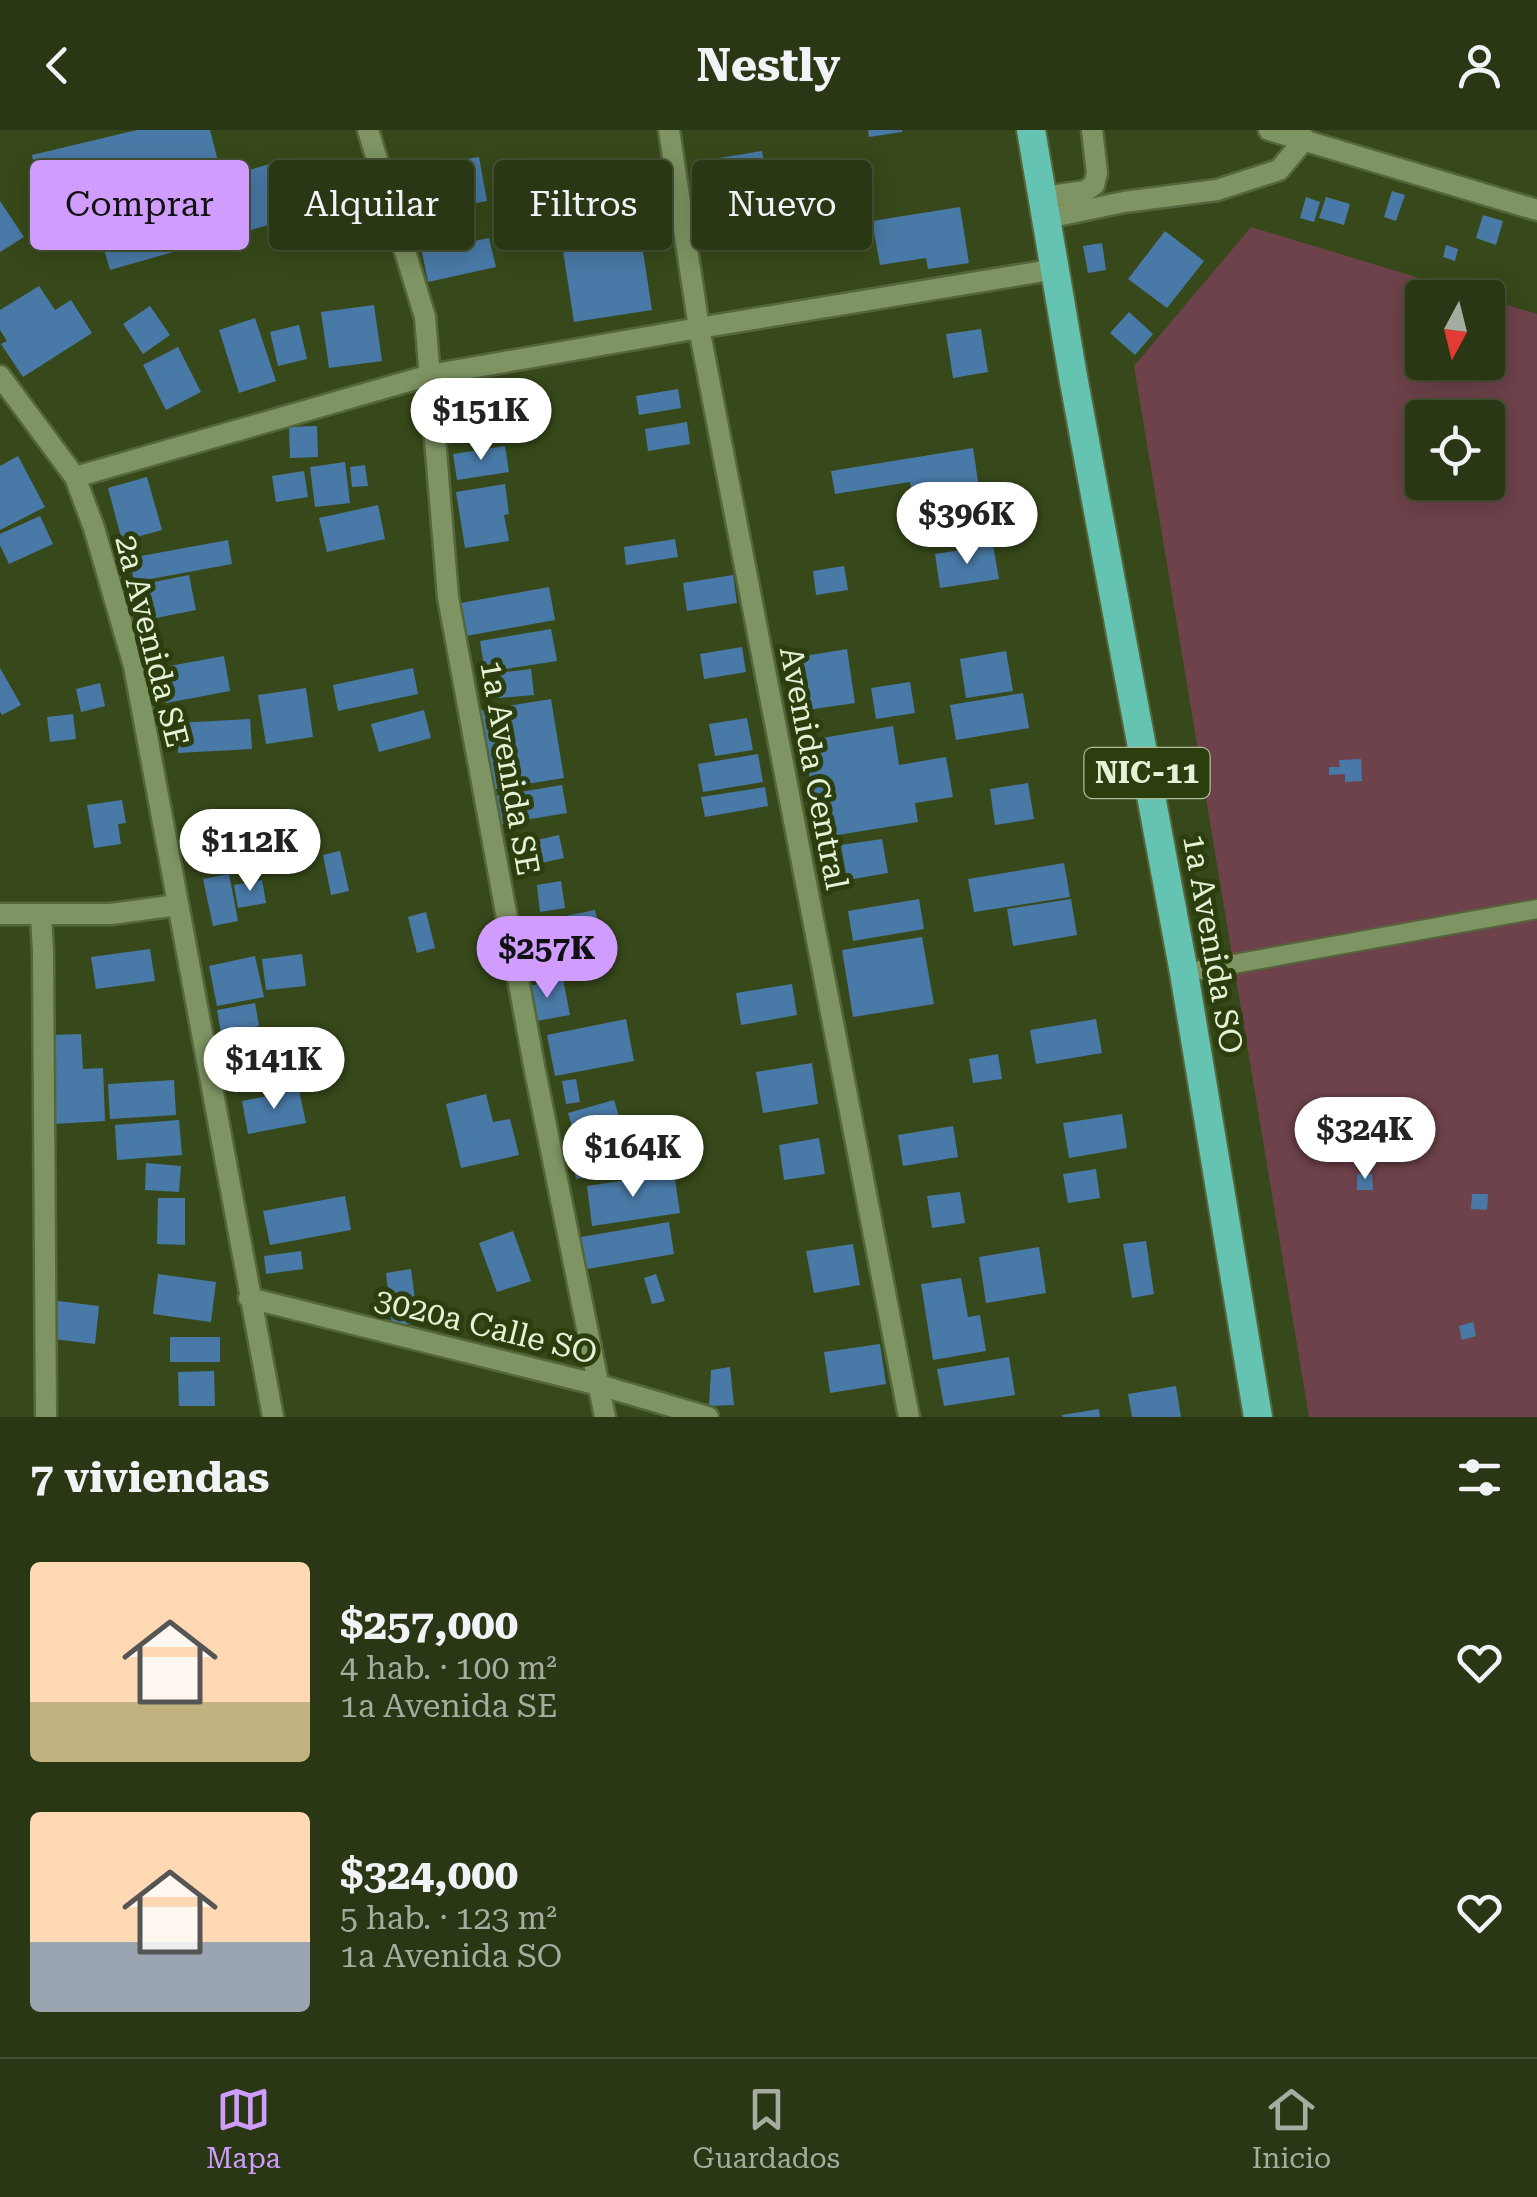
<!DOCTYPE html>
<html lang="es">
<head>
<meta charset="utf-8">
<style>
  body { margin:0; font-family:"Roboto Serif",serif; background:#313f1d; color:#f1f3f6; height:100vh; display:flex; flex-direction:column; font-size:38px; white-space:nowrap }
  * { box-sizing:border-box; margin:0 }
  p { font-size:32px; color:#a5aca0 }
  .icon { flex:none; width:55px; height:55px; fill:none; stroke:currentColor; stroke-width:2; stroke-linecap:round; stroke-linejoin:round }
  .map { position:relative; height:1287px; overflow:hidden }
  .panel { display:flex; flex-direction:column; background:#293714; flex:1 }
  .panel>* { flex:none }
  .top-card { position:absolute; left:30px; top:30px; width:1000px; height:90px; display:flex; gap:20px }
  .needle { width:65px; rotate:187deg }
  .tools { position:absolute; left:1405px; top:150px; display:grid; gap:20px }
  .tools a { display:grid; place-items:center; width:100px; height:100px; border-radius:10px; background:#293714; box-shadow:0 5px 25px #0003,0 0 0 2px #455134; font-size:50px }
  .price { position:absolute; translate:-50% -85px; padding:0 22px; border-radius:35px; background:#fff; color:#222; font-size:32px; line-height:65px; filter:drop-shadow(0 2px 5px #0008) }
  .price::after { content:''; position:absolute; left:50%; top:60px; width:30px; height:22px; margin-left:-15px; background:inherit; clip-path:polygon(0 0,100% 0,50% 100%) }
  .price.on { background:#d09dff; color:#111 }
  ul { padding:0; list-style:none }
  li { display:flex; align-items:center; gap:30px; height:250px; padding:0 30px }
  li span { display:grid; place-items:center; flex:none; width:280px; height:200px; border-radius:10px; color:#555 }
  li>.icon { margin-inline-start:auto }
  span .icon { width:120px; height:120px; fill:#fffc; stroke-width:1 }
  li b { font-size:42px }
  h2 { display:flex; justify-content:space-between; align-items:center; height:120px; padding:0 30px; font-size:42px }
  .pill { padding:0 35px; border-radius:10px; background:#293714; box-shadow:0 5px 25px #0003,0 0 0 2px #455134; font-size:35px; line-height:90px }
  .pill.on { background:#d09dff; color:#111 }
  header { display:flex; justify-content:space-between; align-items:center; height:130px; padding:0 30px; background:#293714; font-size:45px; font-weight:700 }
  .tab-bar { display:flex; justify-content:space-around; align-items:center; height:140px; border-top:2px solid #455134; background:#293714; font-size:28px; color:#a5aca0 }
  .tab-bar a { display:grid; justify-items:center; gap:5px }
  .tab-bar .on { color:#d09dff }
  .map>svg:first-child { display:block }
  .green { fill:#6e424a; fill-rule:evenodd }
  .building { fill:#497aa7 }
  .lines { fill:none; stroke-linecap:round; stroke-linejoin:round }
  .service-casing { stroke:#56663c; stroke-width:22 }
  .minor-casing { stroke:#56663c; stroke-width:25 }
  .trunk-casing { stroke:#56663c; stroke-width:32 }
  .service { stroke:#7e9462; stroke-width:18 }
  .minor { stroke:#7e9462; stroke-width:20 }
  .trunk { stroke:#64c4b1; stroke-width:28 }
  .labels { text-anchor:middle; stroke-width:10; stroke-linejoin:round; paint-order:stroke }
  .shield { fill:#2d3e0e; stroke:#aebc9b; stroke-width:2.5 }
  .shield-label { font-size:30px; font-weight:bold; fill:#e6f2d8 }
  .street-label { font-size:32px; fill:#e6f2d8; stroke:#2d3e0e }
</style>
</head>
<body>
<header><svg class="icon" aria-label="back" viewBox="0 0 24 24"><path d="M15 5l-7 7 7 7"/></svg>Nestly<svg class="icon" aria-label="person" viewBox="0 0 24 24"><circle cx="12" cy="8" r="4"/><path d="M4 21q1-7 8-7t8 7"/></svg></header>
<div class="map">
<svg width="1537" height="1287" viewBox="0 0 1537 1287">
  <rect width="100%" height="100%" fill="#37491a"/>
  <path class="green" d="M1251,97l231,70 -60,1v64h66v-63l49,15v1103h-228l-175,-1051zM1422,288h66v64h-66z"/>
  <path class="building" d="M137,0h73l8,31 -175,42 -11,-48z
    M868,0h34v2l-33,5z
    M762,21l6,35 -56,9 -5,-35z
    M479,27l8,44 -74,13 -8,-45z
    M284,30l16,56 -190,54 -16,-56z
    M1392,61l13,4 -9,26 -12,-4z
    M1306,67l14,5 -6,20 -14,-4z
    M1326,67l24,7 -6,21 -25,-7z
    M0,71l24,36 -24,15z
    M960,77l9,56 -41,6 -2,-11 -46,7 -8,-44z
    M1483,85l20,6 -7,24 -20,-7z
    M638,89l14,91 -78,12 -14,-91z
    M1165,101l39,30 -37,47 -39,-29z
    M489,108l7,29 -68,15 -6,-30z
    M1102,113l4,27 -18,3 -5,-27z
    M1446,115l12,4 -3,12 -12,-4z
    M39,156l16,24 16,-10 21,33 -69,44 -22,-33 6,-3 -7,-11v-20z
    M374,175l8,56 -53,7 -8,-56z
    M150,176l20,29 -27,19 -20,-30z
    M1129,182l24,22 -18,21 -25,-22z
    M255,188l21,63 -37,12 -20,-63z
    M299,195l8,34 -29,7 -8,-34z
    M981,199l7,43 -35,6 -7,-44z
    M178,217l23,45 -35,18 -23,-45z
    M678,259l3,19 -42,7 -3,-19z
    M505,270l5,34 -64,10 -5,-34z
    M687,292l3,22 -42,7 -3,-22z
    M317,296l1,31 -28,1 -1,-31z
    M505,316l4,26 -52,8 -4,-26z
    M973,318l6,40 -67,10 -2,-16 -75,12 -4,-23z
    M18,326l27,51 -45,23v-64z
    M345,332l5,41 -35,4 -5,-40z
    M365,335l3,21 -16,1 -2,-20z
    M304,341l4,26 -32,5 -4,-26z
    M147,347l15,53 -40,11 -14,-53z
    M505,354l4,30 -5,1 5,26 -44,7 -9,-56z
    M985,361l6,41 -56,9 -7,-40z
    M378,375l7,34 -58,13 -8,-34z
    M40,386l13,28 -44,20 -9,-19v-11z
    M675,409l3,18 -52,8 -2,-18z
    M228,410l4,24 -98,18 -4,-24z
    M993,415l6,34 -59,9 -5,-34z
    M844,436l4,24 -32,5 -3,-24z
    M189,445l7,35 -50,10 -7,-35z
    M733,445l4,28 -50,8 -4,-28z
    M549,457l6,33 -89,16 -5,-33z
    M551,499l6,32 -72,11 -5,-31z
    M742,517l4,25 -42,7 -4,-25z
    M847,519l8,54 -55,8 -8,-53z
    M1006,521l7,40 -47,7 -6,-39z
    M224,526l6,35 -64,12 -7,-35z
    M0,538l21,37 -19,10 -2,-4z
    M413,538l5,26 -80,17 -5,-26z
    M531,539l3,26 -35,3 -3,-25z
    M910,552l5,31 -39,6 -5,-31z
    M100,553l5,23 -24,6 -5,-23z
    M306,558l7,49 -47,7 -8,-49z
    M1023,563l6,35 -73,12 -6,-35z
    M551,569l13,79 -74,12 -13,-79z
    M424,580l7,28 -52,14 -8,-28z
    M73,584l3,25 -26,3 -3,-25z
    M747,588l6,32 -38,6 -6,-32z
    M250,589l2,30 -74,4 -2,-30z
    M893,596l6,39 47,-8 7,40 -38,6 3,19 -99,16 -15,-97z
    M758,624l5,28 -60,10 -5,-28z
    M1361,629l1,22 -17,1v-8l-16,1v-8h11l-1,-7z
    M1028,653l6,36 -39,6 -5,-36z
    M562,655l5,28 -67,11 -4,-28z
    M765,657l3,19 -63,11 -4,-20z
    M122,670l4,23 -8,1 3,20 -27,4 -7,-43z
    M559,705l5,23 -50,11 -4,-23z
    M882,709l6,34 -41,7 -6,-35z
    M340,721l9,40 -18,4 -8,-40z
    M1064,733l6,34 -96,15 -6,-33z
    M229,744l9,47 -25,5 -10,-47z
    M262,750l4,23 -28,5 -4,-23z
    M561,751l4,27 -25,4 -3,-27z
    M919,769l5,30 -71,12 -5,-30z
    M1071,769l6,36 -64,11 -6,-37z
    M595,780l5,21 -29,6 -5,-21z
    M426,782l9,36 -18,5 -9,-36z
    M560,786l6,31 -32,6 -6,-31z
    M922,807l12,67 -81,13 -11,-67z
    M150,819l5,32 -59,8 -5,-32z
    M579,822l5,19 -40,9 -4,-19z
    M302,824l4,32 -40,4 -4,-31z
    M255,826l9,41 -47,9 -8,-40z
    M563,849l7,36 -39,7 -7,-35z
    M792,854l5,31 -56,10 -5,-32z
    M255,873l4,23 -38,7 -4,-23z
    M626,889l8,42 -79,15 -8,-41z
    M1096,889l6,34 -66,11 -6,-34z
    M81,904l2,35 20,-1 2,53 -51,3 -4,-89z
    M275,923l4,23 -29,6 -5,-22z
    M998,924l4,25 -29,4 -4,-24z
    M812,933l6,41 -55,9 -7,-41z
    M576,949l4,23 -14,2 -4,-23z
    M174,950l2,35 -66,4 -2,-35z
    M299,960l7,33 -58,11 -6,-33z
    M486,964l7,28 17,-3 9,36 -58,13 -15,-64z
    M614,970l8,26 -46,13 -8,-26z
    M1122,984l5,34 -58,10 -6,-35z
    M179,990l3,35 -65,5 -2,-35z
    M953,996l5,31 -55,9 -5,-31z
    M627,1005l6,33 -57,11 -7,-33z
    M819,1008l6,36 -41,6 -5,-35z
    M146,1033l35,3 -2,26 -34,-2z
    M1096,1039l4,29 -32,5 -5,-29z
    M674,1043l6,40 -88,13 -5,-40z
    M1357,1044h15l1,16h-16z
    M960,1062l5,31 -33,5 -5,-32z
    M1472,1064h16l-1,16 -16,-1z
    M345,1066l6,34 -81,15 -7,-34z
    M158,1068h27v47l-28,-1z
    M669,1092l5,32 -87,15 -6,-32z
    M513,1101l18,50 -34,11 -18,-49z
    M1146,1111l8,53 -22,4 -9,-54z
    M853,1114l7,41 -46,8 -8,-42z
    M1039,1117l7,46 -60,10 -7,-46z
    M301,1121l2,18 -37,5 -2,-18z
    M411,1139l7,54 -26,3 -6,-53z
    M158,1144l58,8 -5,40 -58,-8z
    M656,1144l9,27 -13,3 -8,-26z
    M961,1148l7,39 12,-2 6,36 -53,9 -12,-76z
    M58,1171l41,5 -4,38 -42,-5z
    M1473,1192l3,14 -14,4 -3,-14z
    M170,1207h50v25h-50z
    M880,1214l6,40 -56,9 -6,-41z
    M1009,1227l6,38 -71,11 -7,-37z
    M730,1237l4,38 -25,1 2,-36z
    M214,1241l1,35h-36l-1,-34z
    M1176,1256l5,31h-49l-4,-23z
    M1099,1279l1,8h-37l-1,-2z"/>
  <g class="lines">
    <defs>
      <path id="service" d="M1184,843l353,-64"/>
      <path id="minor" d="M368,0l57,187 23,280 87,474 70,346
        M669,0l30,198 210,1089
        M1269,0l268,80
        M1044,67l41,-6 9,-6 3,-12 -5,-43
        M1047,88l77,-16 93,-12 62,-20 26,-31
        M0,246l75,101 19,51 40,138 139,751
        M75,347l355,-102 269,-47 357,-59
        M0,784h111l67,-9
        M41,786l2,35 3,466
        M249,1168l350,87 109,32"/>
      <path id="trunk" d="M1031,0l43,252 110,591 74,444"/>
    </defs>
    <use href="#service" class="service-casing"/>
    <use href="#minor" class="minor-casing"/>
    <use href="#trunk" class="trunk-casing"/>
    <use href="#service" class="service"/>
    <use href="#minor" class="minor"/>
    <use href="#trunk" class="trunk"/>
  </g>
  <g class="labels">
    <rect class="shield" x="1084.5" y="618" width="125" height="50" rx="8"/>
    <g class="shield-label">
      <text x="1147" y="653">NIC-11</text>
    </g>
    <g class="street-label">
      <text transform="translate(152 511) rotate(76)" y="11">2a Avenida SE</text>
      <text transform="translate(510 638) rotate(80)" y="11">1a Avenida SE</text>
      <text transform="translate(814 638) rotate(79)" y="11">Avenida Central</text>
      <text transform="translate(1213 814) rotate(80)" y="11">1a Avenida SO</text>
      <text transform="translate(486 1196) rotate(14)" y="11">3020a Calle SO</text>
    </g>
  </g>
</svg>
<div class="tools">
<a><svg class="needle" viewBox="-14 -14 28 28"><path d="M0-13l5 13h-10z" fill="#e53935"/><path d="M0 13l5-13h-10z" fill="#a5aca0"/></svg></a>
<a><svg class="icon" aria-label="locate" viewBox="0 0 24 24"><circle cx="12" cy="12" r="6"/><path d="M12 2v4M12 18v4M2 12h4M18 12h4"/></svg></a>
</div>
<b class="price" style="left:481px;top:333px">$151K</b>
<b class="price" style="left:967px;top:437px">$396K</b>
<b class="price" style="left:250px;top:764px">$112K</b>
<b class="price on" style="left:547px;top:871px">$257K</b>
<b class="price" style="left:274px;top:982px">$141K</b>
<b class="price" style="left:1365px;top:1052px">$324K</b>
<b class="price" style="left:633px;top:1070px">$164K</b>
<div class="top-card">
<a class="pill on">Comprar</a>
<a class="pill">Alquilar</a>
<a class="pill">Filtros</a>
<a class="pill">Nuevo</a>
</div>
</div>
<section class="panel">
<h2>7 viviendas<svg class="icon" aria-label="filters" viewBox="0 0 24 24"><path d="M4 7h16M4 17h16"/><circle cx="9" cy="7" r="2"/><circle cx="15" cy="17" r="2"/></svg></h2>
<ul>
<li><span style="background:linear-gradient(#ffd9b3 70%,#c2b280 0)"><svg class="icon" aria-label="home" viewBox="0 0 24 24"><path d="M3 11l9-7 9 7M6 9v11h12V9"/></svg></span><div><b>$257,000</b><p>4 hab. · 100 m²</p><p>1a Avenida SE</p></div><svg class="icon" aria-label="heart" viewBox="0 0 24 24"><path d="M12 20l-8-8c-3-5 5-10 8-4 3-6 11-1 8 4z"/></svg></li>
<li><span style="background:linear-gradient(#ffd9b3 65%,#9aa5b1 0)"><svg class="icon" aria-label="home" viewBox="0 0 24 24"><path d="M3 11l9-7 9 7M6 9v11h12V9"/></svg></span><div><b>$324,000</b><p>5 hab. · 123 m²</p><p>1a Avenida SO</p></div><svg class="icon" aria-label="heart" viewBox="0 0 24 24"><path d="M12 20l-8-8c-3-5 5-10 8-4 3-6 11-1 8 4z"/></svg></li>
</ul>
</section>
<nav class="tab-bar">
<a class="on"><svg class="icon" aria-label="map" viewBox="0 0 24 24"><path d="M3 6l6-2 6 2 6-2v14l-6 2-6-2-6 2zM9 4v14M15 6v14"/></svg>Mapa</a>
<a><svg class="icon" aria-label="saved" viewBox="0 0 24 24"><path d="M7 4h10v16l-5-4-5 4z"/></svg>Guardados</a>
<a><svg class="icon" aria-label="home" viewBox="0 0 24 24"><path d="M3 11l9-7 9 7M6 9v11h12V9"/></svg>Inicio</a>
</nav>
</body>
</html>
